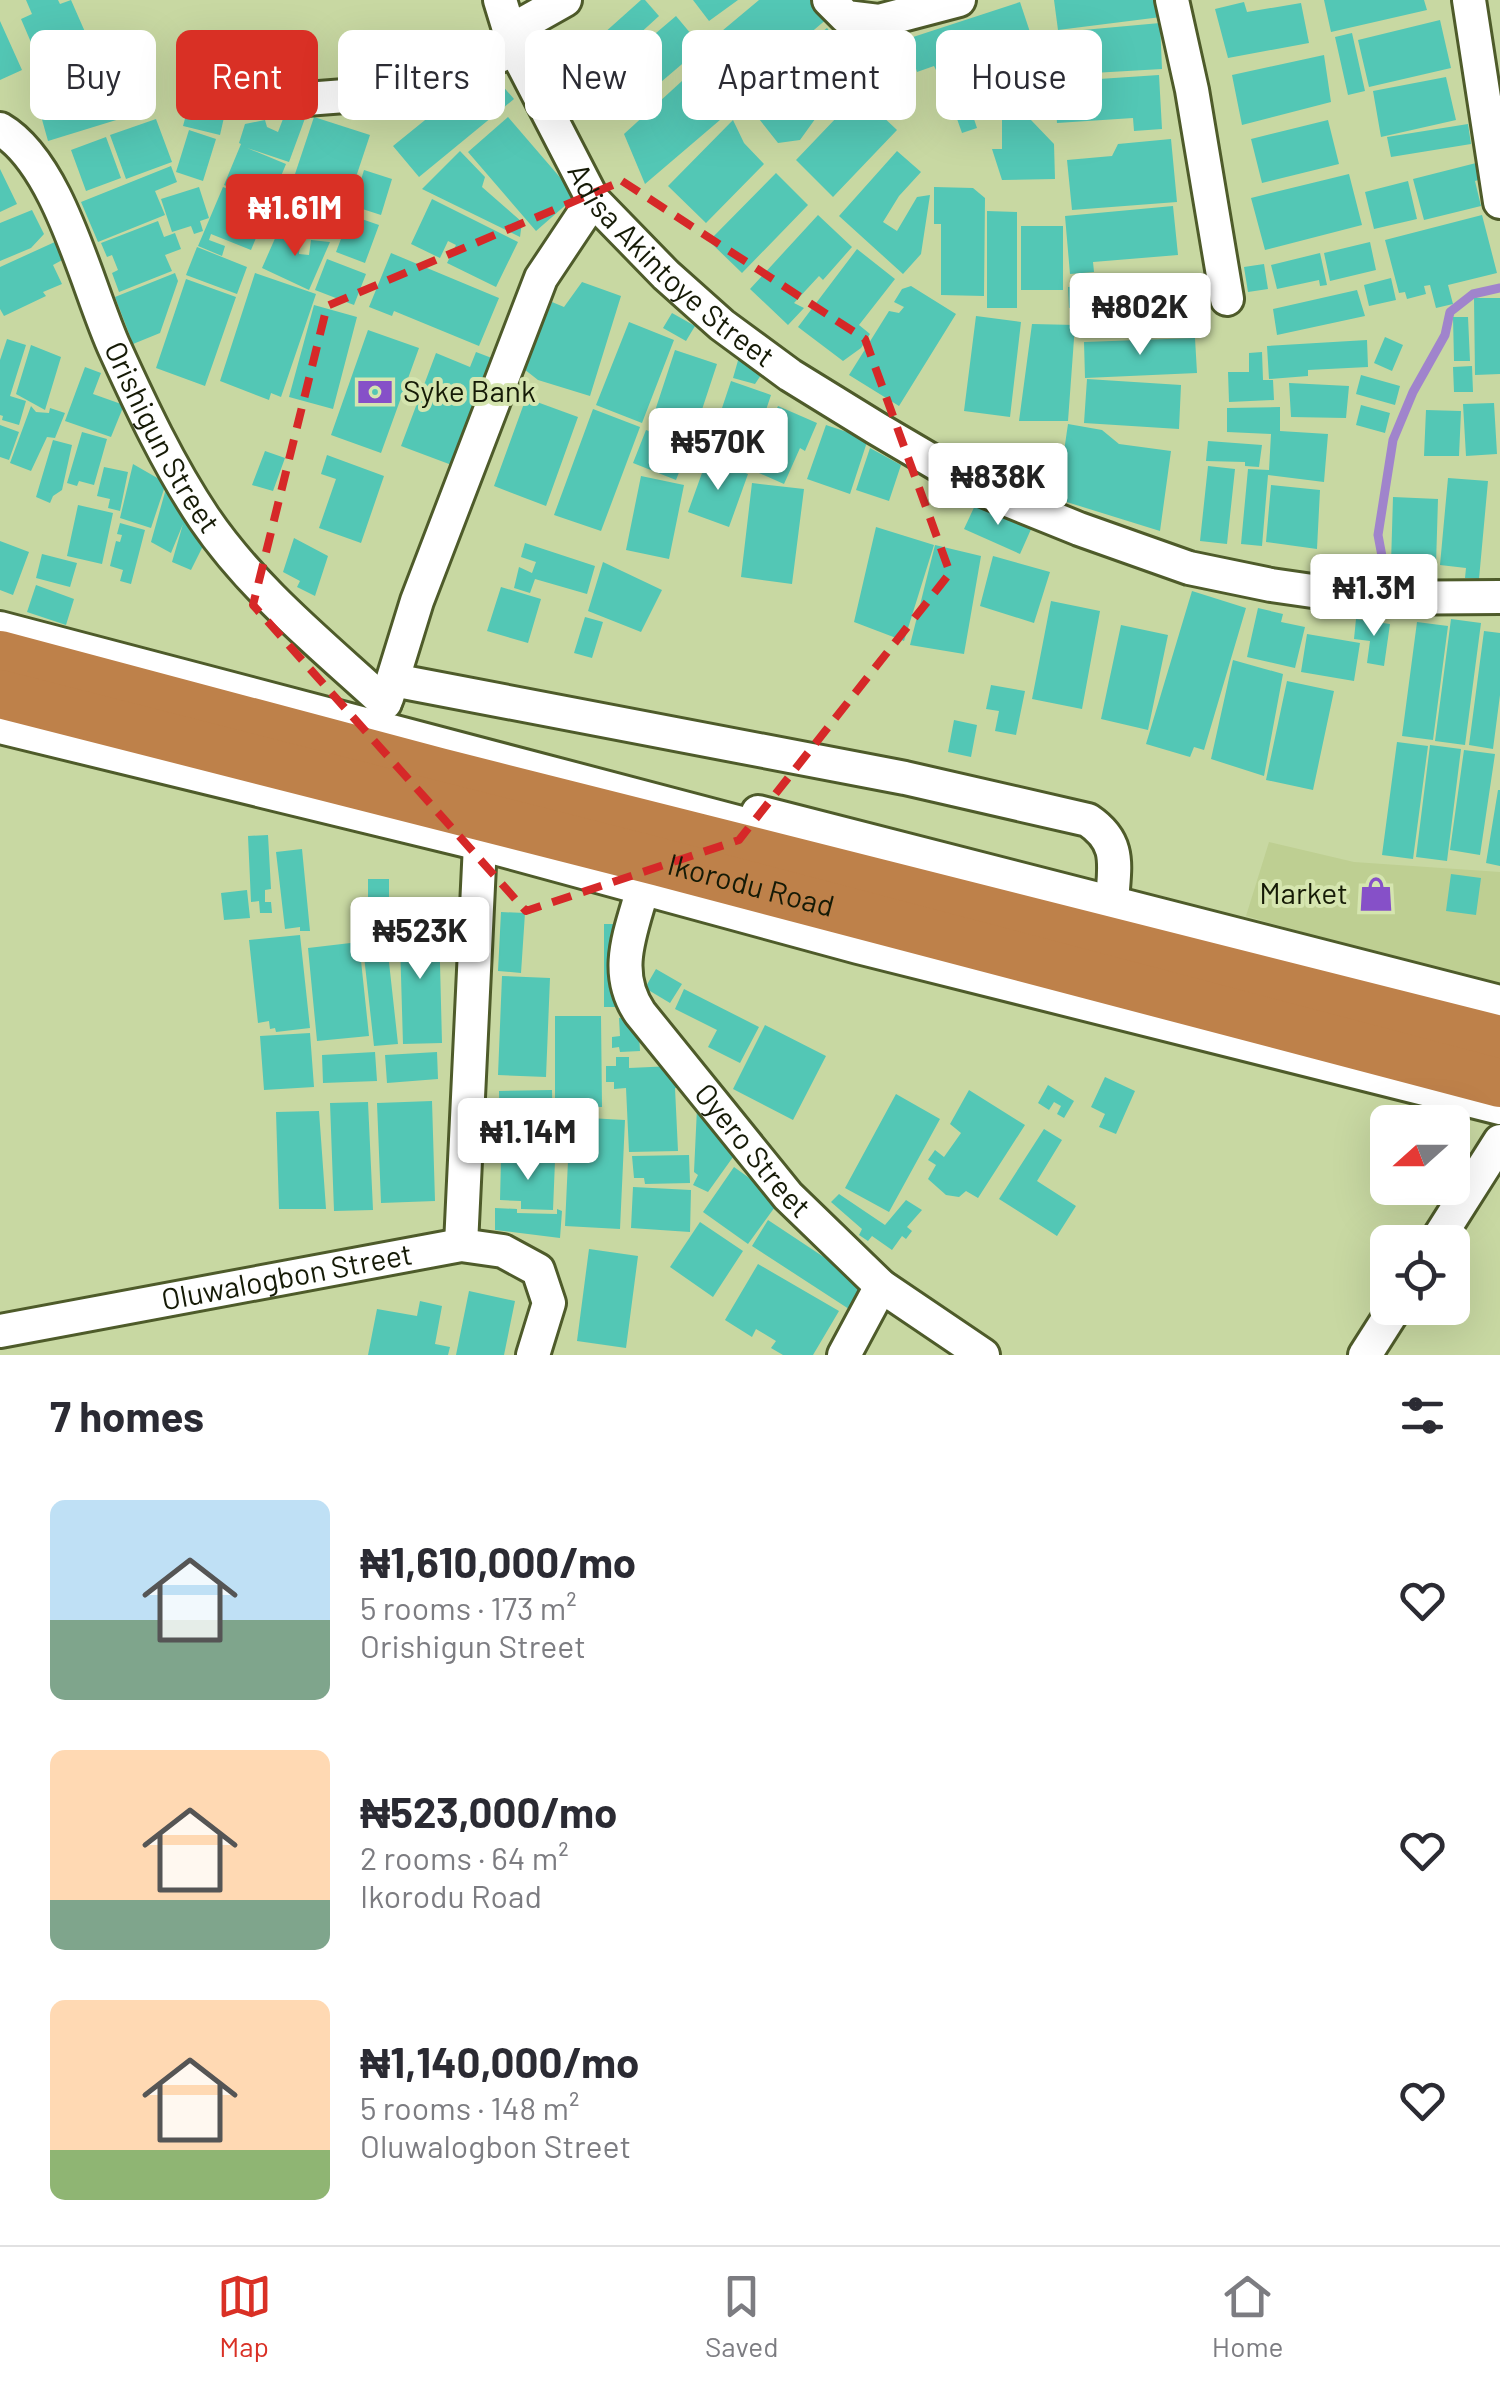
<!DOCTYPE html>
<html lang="en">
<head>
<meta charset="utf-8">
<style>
  body { margin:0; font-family:Barlow,sans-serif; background:#f7f7f7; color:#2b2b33; height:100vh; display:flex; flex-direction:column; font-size:38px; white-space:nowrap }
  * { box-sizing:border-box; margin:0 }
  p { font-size:32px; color:#7c7c81 }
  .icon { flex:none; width:55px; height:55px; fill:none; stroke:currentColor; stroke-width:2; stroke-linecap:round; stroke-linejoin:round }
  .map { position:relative; height:1355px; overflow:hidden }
  .side { display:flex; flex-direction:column; background:#fff; flex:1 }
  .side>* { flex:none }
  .guide { position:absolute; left:30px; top:30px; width:1440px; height:90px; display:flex; gap:20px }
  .needle { width:65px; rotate:249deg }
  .fabs { position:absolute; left:1370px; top:1105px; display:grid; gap:20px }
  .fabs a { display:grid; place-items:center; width:100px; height:100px; border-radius:15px; background:#fff; box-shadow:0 10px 40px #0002; font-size:50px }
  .price { position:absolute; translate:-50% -85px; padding:0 22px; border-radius:10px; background:#fff; color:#222; font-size:32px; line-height:65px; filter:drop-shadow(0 2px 5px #0008) }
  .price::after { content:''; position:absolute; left:50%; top:60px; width:30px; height:22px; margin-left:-15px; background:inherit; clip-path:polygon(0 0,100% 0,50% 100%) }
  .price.selected { background:#d93025; color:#fff }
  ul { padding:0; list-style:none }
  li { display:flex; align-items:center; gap:30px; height:250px; padding:0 50px }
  li span { display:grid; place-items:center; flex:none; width:280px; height:200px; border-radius:15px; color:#555 }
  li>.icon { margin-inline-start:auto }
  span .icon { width:120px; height:120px; fill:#fffc; stroke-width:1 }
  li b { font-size:42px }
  h2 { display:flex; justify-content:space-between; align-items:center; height:120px; padding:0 50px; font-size:42px }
  .tag { padding:0 35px; border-radius:15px; background:#fff; box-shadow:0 10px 40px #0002; font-size:35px; line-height:90px }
  .tag.selected { background:#d93025; color:#fff }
  .menu { display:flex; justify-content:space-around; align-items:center; height:140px; border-top:2px solid #e1e1e2; background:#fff; font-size:28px; color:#7c7c81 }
  .menu a { display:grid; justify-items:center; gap:5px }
  .menu .selected { color:#d93025 }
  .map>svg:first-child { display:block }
  .built { fill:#becf92 }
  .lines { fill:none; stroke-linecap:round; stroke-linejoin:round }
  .stream { stroke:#a084cc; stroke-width:9 }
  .building { fill:#53c7b5 }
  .minor-casing { stroke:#4e5b2a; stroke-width:38 }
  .highway-casing { stroke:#fff; stroke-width:52 }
  .minor { stroke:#fff; stroke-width:32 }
  .highway { stroke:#be814a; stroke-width:48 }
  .marked { fill:none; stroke:#d62828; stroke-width:8; stroke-dasharray:20 12; stroke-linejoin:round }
  .labels { text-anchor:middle; stroke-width:8; stroke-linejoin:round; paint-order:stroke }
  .street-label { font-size:30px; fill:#151a06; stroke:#d5e5af }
  .poi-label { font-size:30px; fill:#151a06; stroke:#d5e5af; text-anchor:start }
</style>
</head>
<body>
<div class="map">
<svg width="1500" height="1355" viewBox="0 0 1500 1355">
  <rect width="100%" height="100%" fill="#c8d8a2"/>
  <path class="built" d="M1269,842l85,20 146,10v117l-254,-73z"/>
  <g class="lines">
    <path class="stream" d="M1385,572l-7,-37 15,-95 20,-48 32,-57 5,-23 23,-18 27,-6"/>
  </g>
  <path class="building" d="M26,0h32l2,4 11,-4 18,41 -31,13 3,5 -19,9 -21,-49 11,-5z
    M641,0h4l14,16 -68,62 -29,-32 17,-7 5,12z
    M693,0h45l-29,21z
    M759,0h54l15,18 -80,68 -38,-45z
    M1054,0h104l3,17 -103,13z
    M1324,0h100l3,10 -96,22z
    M1020,2l12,36 -96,32 -2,-4 -17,6 -10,-33z
    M1244,2l3,10 54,-9 8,40 -81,15 -13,-49z
    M676,16l26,31 -75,64 -27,-32 22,-18v-6l18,-17 9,1z
    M1440,20l11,48 -82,19 -11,-47z
    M0,21l22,49 -22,10z
    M1160,23l2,46 -121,7v-16l23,-1 8,-28z
    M827,28l32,42 -42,33 -33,-42z
    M1352,33l13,58 -17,4 -13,-58z
    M1021,50l15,46 -43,14 -16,-49z
    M93,51l3,15 -27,19 -32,9 -7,-25h10l5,5z
    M1324,55l7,47 -89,23 -10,-50z
    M107,63l11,13 -17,13 -10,-13z
    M780,66l38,49 -18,25 -22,3 -37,-47z
    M962,67l7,17 -13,5 -6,-17z
    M705,68l17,20 -10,8 15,18 -82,70 -21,-50 70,-64 7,4z
    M488,69l26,30 -95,78 -26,-31z
    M880,72l9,14 -10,27 18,17 -64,67 -37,-37z
    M88,75l6,23 23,-6 9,25 -78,24 -12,-43 27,-6z
    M1159,75l3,54 -28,2 -1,-13 -76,5 -3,-41z
    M1446,77l10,43 -75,17 -8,-46z
    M189,104l36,9 -5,22 -37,-9z
    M288,106l19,7 -18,49 -42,-14 39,16 -16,39 -46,-18 17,-41 -2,-1 6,-19 20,-4 2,7 11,5z
    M971,110l6,18 -15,5 -6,-17z
    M314,117l56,18 -32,96 -56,-18z
    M508,117l68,79 -40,35 -68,-79z
    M156,119l16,43 -46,17 -16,-44z
    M733,120l11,23 20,21 -58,59 -38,-37z
    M1002,120h29l23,24 1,35 -53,1 -10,-31h10z
    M1328,120l11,44 -77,19 -11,-44z
    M1468,124l3,20 -80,13 -4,-20z
    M189,130l27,9 -13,42 -27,-9z
    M106,137l15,41 -35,13 -15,-41z
    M1171,139l6,63 -105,8 -5,-50 45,-4 6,-12z
    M460,151l25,26 -3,10 40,35 -2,15 -98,-48z
    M897,151l24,21 -22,24 -16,26 14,9 20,-34 13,-2 -9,59 -18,20 -64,-58z
    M1484,161l4,16 -13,4 6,25 -57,14 -11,-41z
    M171,166l6,16 -22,9 10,24 -67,27 -17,-40z
    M0,169l17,35 -17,8z
    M364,170l28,9 -11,36 -28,-9z
    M776,173l32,32 -66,68 -33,-32z
    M1349,174l13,51 -97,25 -14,-52z
    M1408,181l9,38 -43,10 -9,-37z
    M199,187l10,31 -9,3 3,10 -9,3 -3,-8 -19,6 -11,-33z
    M223,187l46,20 -18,43 -40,-16 -2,6 16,6 -3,10 -24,-10z
    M934,187l39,1 12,10 -1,98 -43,-1v-71h-7z
    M432,199l86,43 -22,45 -49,-24 9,-18 -8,-4 -8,17 -29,-14z
    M1173,206l5,49 -85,7 1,10 -24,2 -5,-58z
    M32,210l12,24 -13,14 -31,13v-38z
    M987,211l30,1v96h-30z
    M350,215l29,10 -14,38 -29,-11z
    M818,215l34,32 -29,33 -4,-4 -25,27 10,5 -16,17 -38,-36z
    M1482,215l15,58 -49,12 5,19 -17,4 -6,-23 -6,1 2,8 -19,5 -2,-7 -6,1 -14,-53z
    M158,221l6,16 11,-4 6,16 -16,6 7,16 -53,21 -7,-19 6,-3 -6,-15 -5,2 -6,-14z
    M1021,226h42v64h-42z
    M280,227l21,9 -2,18 10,1 2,-15 19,2 -21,48 -47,-22z
    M57,241l7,18 -11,6 9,19 -19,8 3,4 -42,20 -4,-7v-42z
    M1370,242l6,28 -46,11 -6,-28z
    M197,247l50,20 -10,27 -51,-19z
    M857,249l38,30 -36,46 11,9 -9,14 -18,13 -45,-34z
    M391,253l108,45 -20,48 -85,-35 -2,5 -23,-9z
    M1320,253l7,32 -7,1 -1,-6 -42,9 -6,-24z
    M327,259l39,15 -12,31 -39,-15z
    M1264,264l4,25 -20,3 -4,-25z
    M175,273l3,8 -18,52 -27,11 -18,-47z
    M255,273l61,21 -35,103 -10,-4 -2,7 -49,-19z
    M1391,278l5,22 -27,6 -5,-21z
    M186,279l50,18 -31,89 -49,-18z
    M1166,280l4,45 -81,6 -2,-24 -18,1 -1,-21z
    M582,282l39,14 -31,100 -52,-16 -14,-11 28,-67 12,5z
    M911,286l45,28 -57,92 -50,-31 40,-64 10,2 5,-6 -10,-5 8,-13z
    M1357,290l8,26 -88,19 -4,-26z
    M1474,298h26v76l-25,1z
    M314,305l43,12 -24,92 -44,-12z
    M672,313l23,13 -9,15 -23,-13z
    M976,316l45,6 -11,95 -46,-6z
    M1453,317h15l2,44h-16z
    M629,322l45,18 -32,83 -46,-18z
    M1032,324l43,1 -7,96h-49z
    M368,330l51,18 -38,105 -50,-18z
    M1385,337l18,8 -11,26 -18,-8z
    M1195,338l2,35 -112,5 -1,-36z
    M7,339l19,6 -16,51 16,5 -7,24 -17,-5 1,-4 -3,-1v-55z
    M1367,340l1,27 -60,3v6l-39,3 -2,-33z
    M31,345l30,12 -16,53 -29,-16z
    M675,350l42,14 -25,76 -42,-14z
    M476,352l21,8 -40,107 -56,-21 35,-93 34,14z
    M1262,352l1,28h10l1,20 -45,2 -1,-30h21v-19z
    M739,357l26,12 -10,15 -22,-6z
    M1472,366l1,26h-19l-1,-25z
    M85,367l16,6 -8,21 31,11 -13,32 -46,-16z
    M1361,375l39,11 -5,19 -39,-11z
    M1087,379l94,6 -2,44 -95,-6z
    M731,381l40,14 -22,66 -40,-14z
    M1289,383l60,3 -3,32 -55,-1z
    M526,398l52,19 -32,89 -52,-20z
    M1494,403l3,51 -31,2 -3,-52z
    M1361,405l29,8 -5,20 -29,-8z
    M31,406l5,6 13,1 1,-5 15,5 -10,25 -8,-1 -16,34 -21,-8z
    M778,406l39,17 -12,28 -5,-3 -16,36 -34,-15z
    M1280,407v24l48,3 -4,48 -56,-7 -6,71 -21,-2 7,-75 21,1 2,-36 -44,-2v-24z
    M593,409l47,18 -39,104 -47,-16z
    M1426,410l35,1 -2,45h-35z
    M1068,424l34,6 17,14 52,7 -11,80 -103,-32z
    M0,425l19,7 -10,28 -9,-3z
    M826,425l42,14 -18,55 -43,-15z
    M646,430l43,17 -13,33 -43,-17z
    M82,432l25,7 -13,46 -15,-4 -2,5 -10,-3z
    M53,440l19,5 -10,45 -9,6 -3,7 -14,-6z
    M1208,441l54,4 -3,22 -14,-1v-4l-39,-1z
    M870,448l31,17 -12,36 -33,-11z
    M265,451l20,7 -12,33 -21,-6z
    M327,455l57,21 -23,67 -42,-15 17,-49 -15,-5z
    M707,459l41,15 -19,53 -41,-15z
    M133,464l33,19 -15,45 -31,-10z
    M1208,466l27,3 -8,75 -27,-3z
    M104,467l24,5 -8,39 -12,-3 2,-9 -13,-3z
    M641,476l43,9 -15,74 -43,-9z
    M1448,478l40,3 -9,98 -14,-1 1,-10 -26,-3z
    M752,483l52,6 -12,95 -51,-7z
    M167,485l39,55 -15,30 -19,-8 11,-38 -12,29 -20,-11z
    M1271,485l49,5 -3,59 -51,-7z
    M1393,497l45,2 -2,66 -45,-1z
    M977,501l55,26 -12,27 -56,-25z
    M78,505l35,8 -11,51 -35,-8z
    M120,523l25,7 -14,54 -11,-3 3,-11 -13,-4 6,-25 4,1 2,-7 -5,-1z
    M876,527l58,18 -30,96 -50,-19z
    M294,538l34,18 -13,40 -18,-9 3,-6 -17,-9z
    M0,541l29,11 -16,43 -13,-5z
    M525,543l70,23 -8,28 -52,-15 -5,14 -16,-5 5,-21 13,6 4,-11 -15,-5z
    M935,545l46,11 -17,98 -54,-9z
    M42,554l35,9 -7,24 -34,-9z
    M993,556l57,16 -16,51 -54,-17z
    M603,562l59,28 -21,42 -53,-21z
    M36,585l38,14 -8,26 -39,-13z
    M501,587l40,12 -13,44 -41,-12z
    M1192,591l54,17 -42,142 -10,-3 -4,10 -44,-13z
    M1051,601l49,10 -18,98 -50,-10z
    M1258,608l25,6 -2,8 24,5 -10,41 -48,-11z
    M585,617l18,5 -11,36 -18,-5z
    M1356,619l34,5 -6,42 -17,-3 3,-22 -16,-2z
    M1451,619l30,4 -16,122 -30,-4z
    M1417,622l31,4 -15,114 -31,-4z
    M1121,625l47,10 -20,95 -47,-11z
    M1484,631l16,2v62l-7,54 -24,-4z
    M1307,634l53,9 -6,38 -53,-9z
    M1233,660l50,14 -19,102 -53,-17z
    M1287,681l47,10 -21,99 -47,-10z
    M991,685l34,6 -9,44 -21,-4 4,-20 -13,-2z
    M954,720l23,5 -6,32 -23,-5z
    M1397,742l31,4 -15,113 -31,-4z
    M1430,745l31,4 -14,112 -31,-4z
    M1464,750l31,4 -15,101 -30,-5z
    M1498,790h2v76l-14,-3z
    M268,835l3,54 -6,1v12h6l1,11h-12l-1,-12 -8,1 -3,-66z
    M302,849l8,82h-10v-4l-15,2 -9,-77z
    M1451,874l30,4 -5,37 -30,-4z
    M368,879h21v42l-21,-1z
    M247,890l3,28 -26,2 -3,-27z
    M501,912l24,1 -4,60 -23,-2z
    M439,924l3,119 -39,1 -3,-102 -11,1 -1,-18z
    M604,924h14v83h-14z
    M385,926l13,118 -24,2 -13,-117z
    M300,935l10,93 -34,4 -1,-4 -5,1 -1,-8 -11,2 -9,-83z
    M359,942l10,94 -52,5 -9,-93z
    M656,969l26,15 -12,19 -25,-15z
    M502,976l48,2 -4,99 -48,-2z
    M684,989l75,38 -19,36 -32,-16 9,-17 -42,-21z
    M555,1016h46l1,91 -47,-1z
    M638,1017l2,34 -20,1 -1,-5 -7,1v-11l8,-1 -1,-18z
    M765,1025l61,31 -33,64 -60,-31z
    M310,1033l4,54 -50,3 -4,-54z
    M375,1052l2,29 -54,2 -1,-28z
    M437,1052l1,27 -51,4 -2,-28z
    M616,1057h13v11l44,-2 12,21 -10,1 3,63 -49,1 -3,-64 -12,1v-7h-8v-16h10z
    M1105,1077l30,14 -19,43 -17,-7 6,-13 -14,-7z
    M1048,1085l26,16 -10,17 -7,-4 4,-8 -7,-4 -5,8 -11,-7z
    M552,1090l1,51 -53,1 -1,-51z
    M969,1090l56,35 -47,73 -12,-7 -7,6 -13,-2 -18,-16 8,-14 -8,-5 7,-10 9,7 17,-24 -11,-9z
    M896,1094l44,25 -51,93 -44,-24z
    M432,1101l3,100 -54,2 -4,-100z
    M368,1102l5,108 -39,1 -4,-108z
    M697,1108l46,35 -35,49 -15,-7 5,-10 -4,-3z
    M319,1111l7,98h-47l-3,-97z
    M570,1117l55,3 -5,109 -55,-3z
    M1044,1129l18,11 -25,41 39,25 -19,30 -58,-37z
    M689,1155l1,28 -45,1 -1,-6h-10l-2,-22z
    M501,1160l54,1 -2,49 -32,-1v-8l-21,-1z
    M734,1167l46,33 -32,44 -45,-32z
    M633,1187l58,3 -1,42 -59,-4z
    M839,1194l46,31 21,-25 16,10 -15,17 5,4 -6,8 -4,-3 -10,14 -20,-14 -4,5 -9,-6 3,-6 -31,-27z
    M495,1208l22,1v4l40,1v-5l5,2 -2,27 -65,-8z
    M768,1220l101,67 -17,24 -100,-65z
    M700,1222l43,29 -30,46 -43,-30z
    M589,1249l49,7 -12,92 -49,-7z
    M758,1264l81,47 -26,44h-30l-12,-7 5,-7 -20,-12 -4,8 -27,-17z
    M469,1291l46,10 -11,54h-48z
    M420,1301l22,5 -7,38 15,3 -2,8h-80l9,-46 40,7z"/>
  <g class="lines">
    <defs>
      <g id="minor">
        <path id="s1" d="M500,0l15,49 78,151 73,75 56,50 68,50 86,53 102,60 101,41 110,39 82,17 90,13 139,-1"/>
        <path d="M829,0l17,17 33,4 80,-21"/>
        <path d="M1172,0l20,90 35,209"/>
        <path d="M1469,0l31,202"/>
        <path d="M510,31l55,-31"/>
        <path d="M293,100l130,-10 92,-41"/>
        <path id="s2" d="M0,129c60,35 87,159 115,220 26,57 54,117 89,169 48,71 118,127 181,185"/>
        <path d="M0,628l779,205"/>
        <path d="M393,680l512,98 183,42c34,23 26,46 24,83"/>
        <path d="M387,698l30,-97 124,-323 52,-78"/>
        <path d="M0,727l480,117 378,103 642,161"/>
        <path d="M758,812l742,190"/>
        <path id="s3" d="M643,888c-12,44 -31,84 -3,125l148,183 93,90 102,69"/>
        <path d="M1436,1242l64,-101"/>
        <path d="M461,1245l19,-401"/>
        <path id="s4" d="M0,1331l461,-86 42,6 35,19 11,33 -16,52"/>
        <path d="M844,1355l37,-69"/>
        <path d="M1365,1355l30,-47"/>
      </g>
      <g id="highway">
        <path d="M0,655l439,117 1061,268"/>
        <path id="s5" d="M0,694l660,168 840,221"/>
      </g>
    </defs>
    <use href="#minor" class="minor-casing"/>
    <use href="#highway" class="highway-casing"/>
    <use href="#minor" class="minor"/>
    <use href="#highway" class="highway"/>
  </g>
  <path class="marked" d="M622,181l243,158 85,234 -211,267 -213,71 -273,-306 74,-299z"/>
  <defs>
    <symbol id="bank-bare" viewBox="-9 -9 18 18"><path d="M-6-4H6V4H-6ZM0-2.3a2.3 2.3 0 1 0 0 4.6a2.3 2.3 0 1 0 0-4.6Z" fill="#8650c8" stroke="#d5e5af" stroke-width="2.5" paint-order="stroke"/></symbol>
    <symbol id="shop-bare" viewBox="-9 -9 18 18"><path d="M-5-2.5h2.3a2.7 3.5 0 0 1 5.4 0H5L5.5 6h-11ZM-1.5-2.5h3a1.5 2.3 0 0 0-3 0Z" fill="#8650c8" stroke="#d5e5af" stroke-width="2.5" paint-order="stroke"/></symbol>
  </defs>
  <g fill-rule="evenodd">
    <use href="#bank-bare" x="350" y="367" width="50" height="50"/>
    <use href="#shop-bare" x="1351" y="869" width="50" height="50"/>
  </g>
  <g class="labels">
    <g class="street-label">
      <text dy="10" stroke="none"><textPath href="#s1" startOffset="322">Adisa Akintoye Street</textPath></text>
      <text dy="10" stroke="none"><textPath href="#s2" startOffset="352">Orishigun Street</textPath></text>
      <text dy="10" stroke="none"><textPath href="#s5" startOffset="775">Ikorodu Road</textPath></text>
      <text dy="10" stroke="none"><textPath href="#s3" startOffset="308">Oyero Street</textPath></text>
      <text dy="10" stroke="none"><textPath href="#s4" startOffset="292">Oluwalogbon Street</textPath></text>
    </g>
    <g class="poi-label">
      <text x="403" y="402">Syke Bank</text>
      <text x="1348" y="904" text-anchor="end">Market</text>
    </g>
  </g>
</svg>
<div class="fabs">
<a><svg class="needle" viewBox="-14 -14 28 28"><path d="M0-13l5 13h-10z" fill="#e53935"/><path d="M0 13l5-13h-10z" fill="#7c7c81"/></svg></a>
<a><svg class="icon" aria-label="locate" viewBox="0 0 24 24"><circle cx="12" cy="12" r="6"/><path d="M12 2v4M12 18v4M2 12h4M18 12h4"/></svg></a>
</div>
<b class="price selected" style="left:295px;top:259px">₦1.61M</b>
<b class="price" style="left:1140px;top:358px">₦802K</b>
<b class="price" style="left:718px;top:493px">₦570K</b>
<b class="price" style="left:998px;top:528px">₦838K</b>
<b class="price" style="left:1374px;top:639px">₦1.3M</b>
<b class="price" style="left:420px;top:982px">₦523K</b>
<b class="price" style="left:528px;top:1183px">₦1.14M</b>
<div class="guide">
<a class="tag">Buy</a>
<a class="tag selected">Rent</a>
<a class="tag">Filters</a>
<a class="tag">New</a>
<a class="tag">Apartment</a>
<a class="tag">House</a>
</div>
</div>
<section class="side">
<h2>7 homes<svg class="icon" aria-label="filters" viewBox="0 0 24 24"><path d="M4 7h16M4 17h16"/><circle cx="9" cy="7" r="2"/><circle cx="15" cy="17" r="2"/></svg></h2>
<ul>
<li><span style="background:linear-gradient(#bfe0f5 60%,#7fa58c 0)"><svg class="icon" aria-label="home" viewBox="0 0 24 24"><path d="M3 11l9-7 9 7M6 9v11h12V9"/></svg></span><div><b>₦1,610,000/mo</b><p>5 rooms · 173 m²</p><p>Orishigun Street</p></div><svg class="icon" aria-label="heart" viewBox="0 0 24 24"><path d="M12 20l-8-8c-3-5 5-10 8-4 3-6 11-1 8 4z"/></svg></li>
<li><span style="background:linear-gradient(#ffd9b3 75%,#7fa58c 0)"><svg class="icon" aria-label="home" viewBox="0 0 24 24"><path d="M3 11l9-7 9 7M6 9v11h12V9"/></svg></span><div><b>₦523,000/mo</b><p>2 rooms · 64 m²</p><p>Ikorodu Road</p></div><svg class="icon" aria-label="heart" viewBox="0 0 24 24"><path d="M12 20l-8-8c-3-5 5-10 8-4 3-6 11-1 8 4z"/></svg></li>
<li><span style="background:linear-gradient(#ffd9b3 75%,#8fb573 0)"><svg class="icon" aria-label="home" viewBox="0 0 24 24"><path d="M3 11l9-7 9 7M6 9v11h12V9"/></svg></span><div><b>₦1,140,000/mo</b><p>5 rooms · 148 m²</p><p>Oluwalogbon Street</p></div><svg class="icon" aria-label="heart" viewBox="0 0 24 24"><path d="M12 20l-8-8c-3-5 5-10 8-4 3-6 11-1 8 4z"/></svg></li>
</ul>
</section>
<nav class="menu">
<a class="selected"><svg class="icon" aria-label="map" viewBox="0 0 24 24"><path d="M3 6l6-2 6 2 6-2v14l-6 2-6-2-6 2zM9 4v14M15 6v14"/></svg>Map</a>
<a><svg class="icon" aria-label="saved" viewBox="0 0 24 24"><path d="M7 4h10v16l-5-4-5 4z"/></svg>Saved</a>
<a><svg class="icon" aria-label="home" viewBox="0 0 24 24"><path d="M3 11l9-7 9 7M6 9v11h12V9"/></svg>Home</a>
</nav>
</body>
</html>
